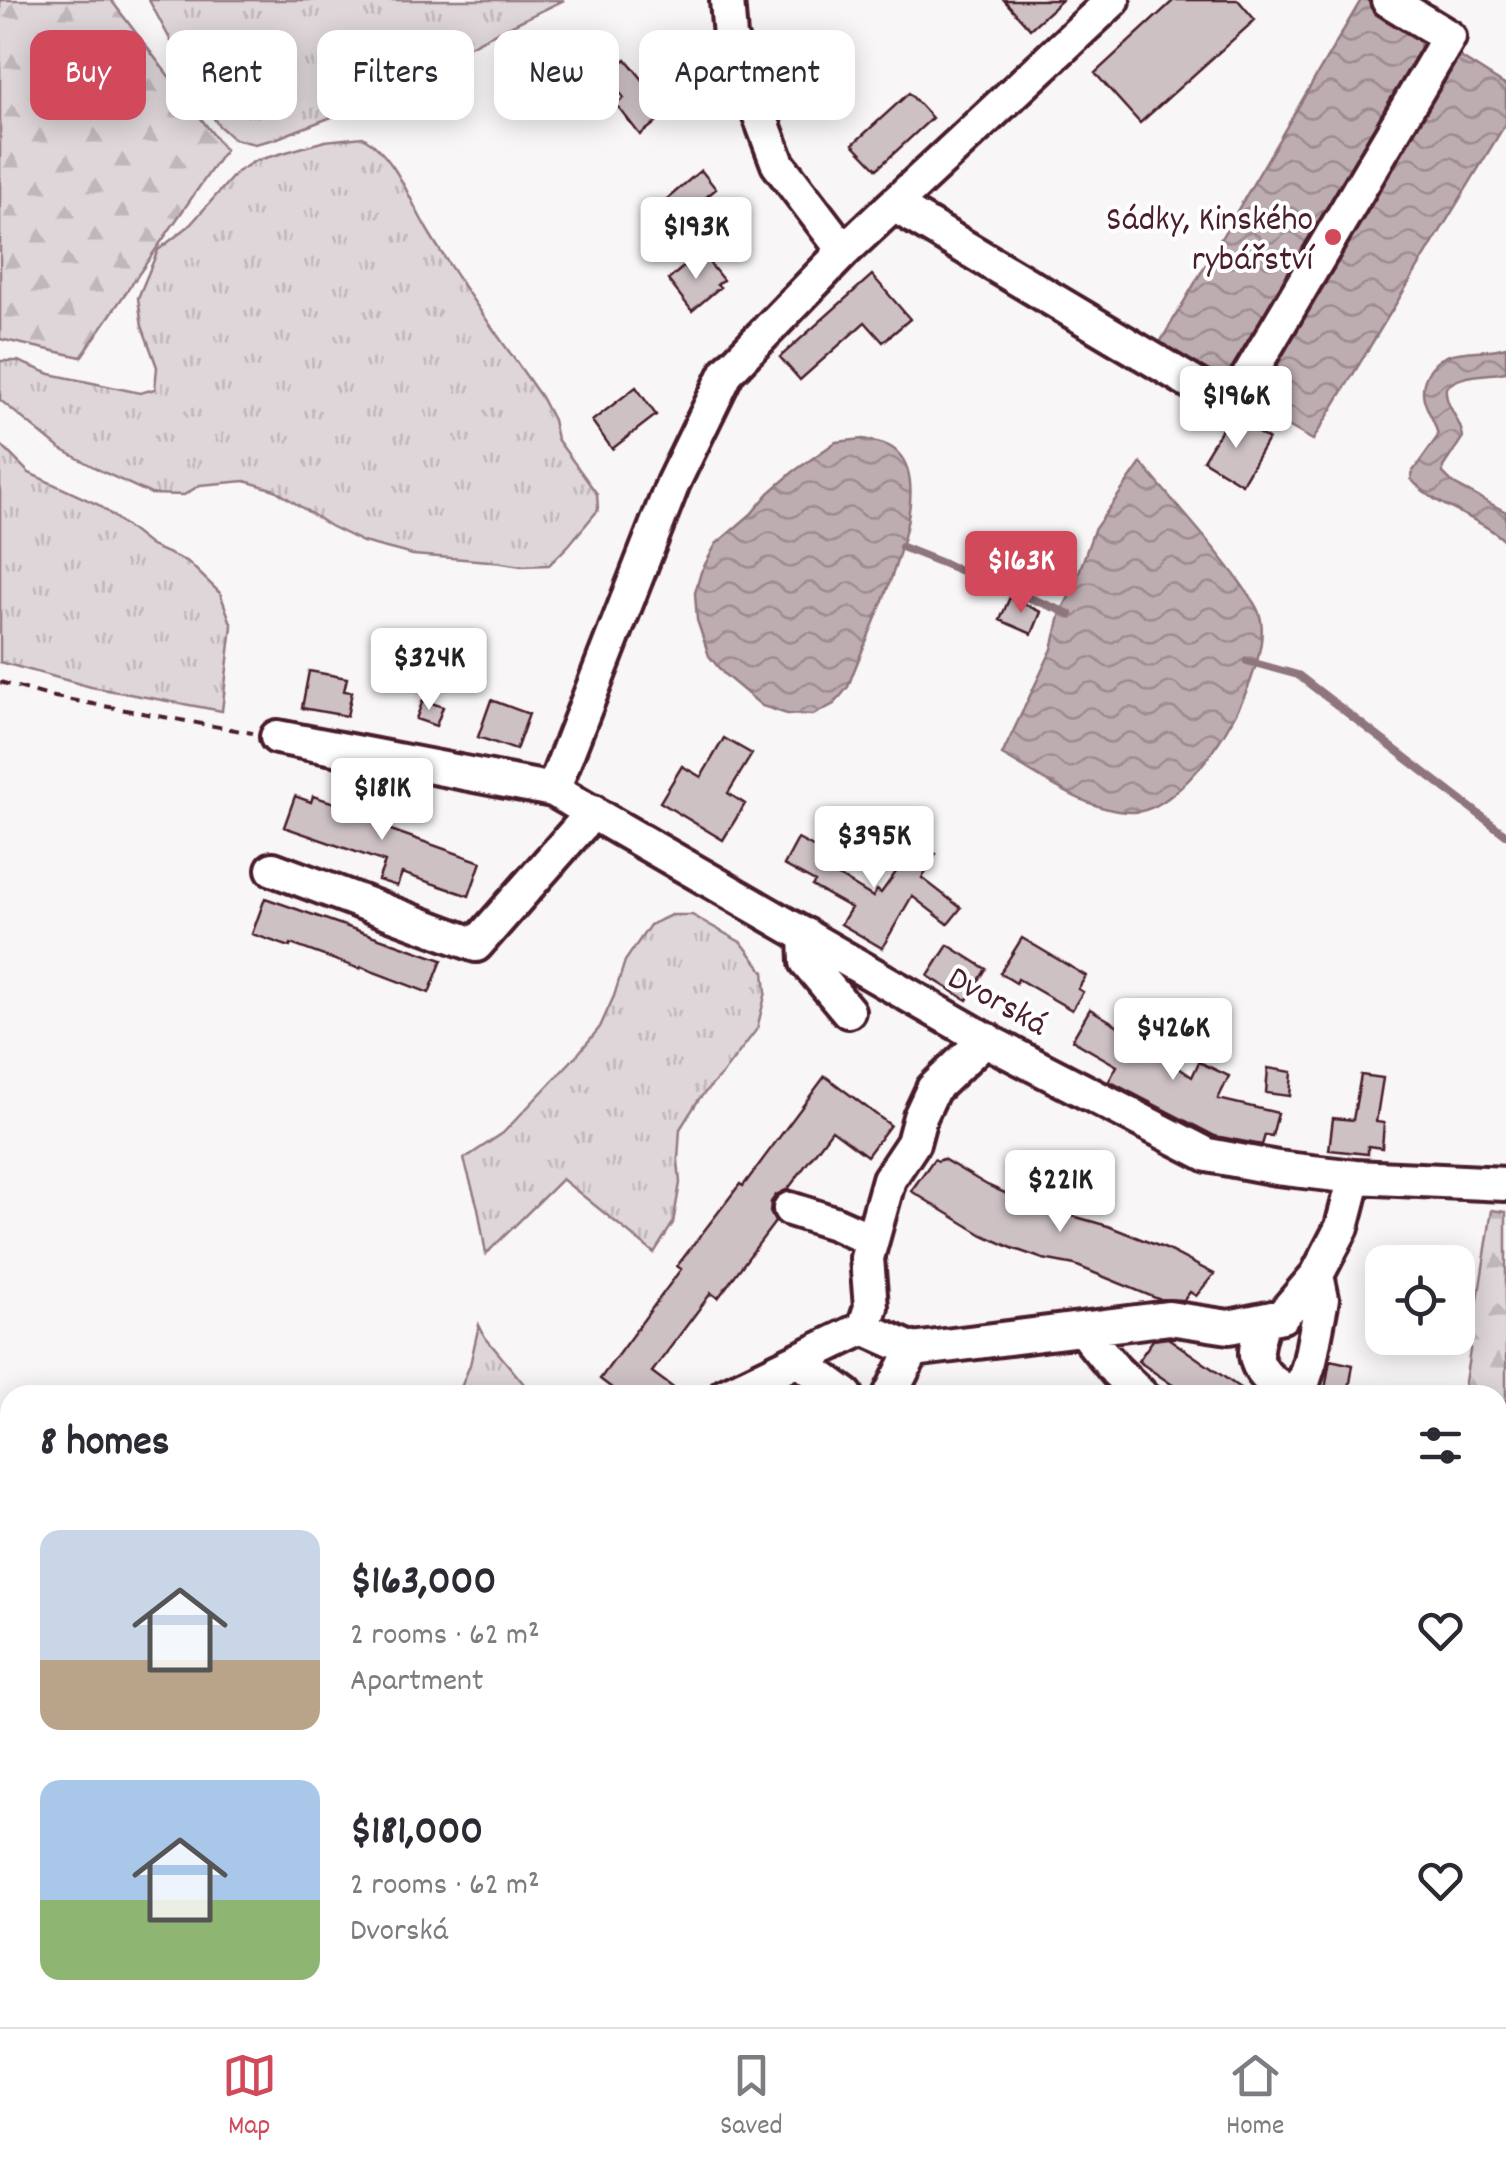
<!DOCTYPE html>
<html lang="en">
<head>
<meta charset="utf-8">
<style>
  body { margin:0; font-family:Dekko,sans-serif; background:#f7f7f7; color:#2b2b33; height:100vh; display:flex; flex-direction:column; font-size:38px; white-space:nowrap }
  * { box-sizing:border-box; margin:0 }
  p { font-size:32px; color:#7c7c81 }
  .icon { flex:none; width:55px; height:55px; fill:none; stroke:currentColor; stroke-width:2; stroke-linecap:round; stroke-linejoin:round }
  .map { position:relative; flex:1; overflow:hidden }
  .drawer { position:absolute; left:0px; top:1385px; width:1508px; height:642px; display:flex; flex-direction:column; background:#fff; border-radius:30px 30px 0 0; box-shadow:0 5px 25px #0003 }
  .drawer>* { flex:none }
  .top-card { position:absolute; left:30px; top:30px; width:1000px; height:90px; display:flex; gap:20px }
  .buttons { position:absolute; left:1365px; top:1245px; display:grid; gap:20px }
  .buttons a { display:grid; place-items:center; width:110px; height:110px; border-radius:20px; background:#fff; box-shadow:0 5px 25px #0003; font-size:50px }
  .price { position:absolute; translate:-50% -85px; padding:0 22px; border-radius:10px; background:#fff; color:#222; font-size:32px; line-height:65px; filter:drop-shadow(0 2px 5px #0008) }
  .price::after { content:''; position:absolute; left:50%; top:60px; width:30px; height:22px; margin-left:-15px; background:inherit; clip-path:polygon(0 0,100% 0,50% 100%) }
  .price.on { background:#d1495b; color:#fff }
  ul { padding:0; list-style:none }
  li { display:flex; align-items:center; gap:30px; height:250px; padding:0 40px }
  li span { display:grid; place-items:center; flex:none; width:280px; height:200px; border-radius:20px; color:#555 }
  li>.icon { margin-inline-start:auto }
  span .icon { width:120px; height:120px; fill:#fffc; stroke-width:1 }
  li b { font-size:42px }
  h2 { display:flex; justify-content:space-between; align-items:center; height:120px; padding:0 40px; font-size:42px }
  .pill { padding:0 35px; border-radius:20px; background:#fff; box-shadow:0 5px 25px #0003; font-size:35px; line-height:90px }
  .pill.on { background:#d1495b; color:#fff }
  .tabs { display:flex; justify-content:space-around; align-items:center; height:140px; border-top:2px solid #e1e1e2; background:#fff; font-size:28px; color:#7c7c81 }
  .tabs a { display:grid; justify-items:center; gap:5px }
  .tabs .on { color:#d1495b }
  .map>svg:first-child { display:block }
  .grass { fill:url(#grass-tufts); stroke:#947a82; stroke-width:2.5 }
  .forest { fill:url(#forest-firs); stroke:#947a82; stroke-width:2.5 }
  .water { fill:url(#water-waves); stroke:#8f747b; stroke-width:2.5 }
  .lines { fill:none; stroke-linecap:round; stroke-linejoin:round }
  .stream { stroke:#8f747b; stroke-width:8 }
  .building { fill:#cdc1c4; stroke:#4a1f2b; stroke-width:2.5 }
  .minor-casing { stroke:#4a1f2b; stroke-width:40 }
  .path { stroke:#4a1f2b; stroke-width:4; stroke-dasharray:10 8; stroke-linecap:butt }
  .minor { stroke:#fff; stroke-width:32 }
  .poi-dot { fill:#d1495b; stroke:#fff; stroke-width:4 }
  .labels { text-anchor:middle; stroke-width:8; stroke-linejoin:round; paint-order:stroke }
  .poi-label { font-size:35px; fill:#4a1f2b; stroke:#fff; text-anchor:end }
  .street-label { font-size:35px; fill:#4a1f2b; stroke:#fff }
</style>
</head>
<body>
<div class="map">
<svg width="1506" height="2027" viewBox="0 0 1506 2027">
  <defs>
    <pattern id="grass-tufts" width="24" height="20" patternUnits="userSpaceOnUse" patternTransform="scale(2.5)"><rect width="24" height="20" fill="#ded6d9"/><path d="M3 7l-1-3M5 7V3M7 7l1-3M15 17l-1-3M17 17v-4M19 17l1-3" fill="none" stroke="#c0b7ba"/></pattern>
    <pattern id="forest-firs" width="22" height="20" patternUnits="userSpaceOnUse" patternTransform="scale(2.5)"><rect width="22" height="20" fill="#ded6d9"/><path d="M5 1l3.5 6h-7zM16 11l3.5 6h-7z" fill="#c0b7ba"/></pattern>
    <pattern id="water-waves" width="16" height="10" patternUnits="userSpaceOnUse" patternTransform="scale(2.5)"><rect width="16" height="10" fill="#bdadb0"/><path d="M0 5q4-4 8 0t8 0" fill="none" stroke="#9c8c8f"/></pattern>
  </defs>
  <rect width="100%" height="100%" fill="#f8f6f7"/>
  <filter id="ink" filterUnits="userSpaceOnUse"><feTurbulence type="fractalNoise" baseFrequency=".01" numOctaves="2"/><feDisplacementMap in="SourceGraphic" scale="20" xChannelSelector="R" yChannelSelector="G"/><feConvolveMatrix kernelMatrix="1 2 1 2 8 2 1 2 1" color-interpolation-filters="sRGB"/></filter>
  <g filter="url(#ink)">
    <path class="grass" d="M149,0h415l-83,40 -121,66 -85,33 -20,5 -21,-5 -15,-13 -11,-16z
      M363,137c34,21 45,61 65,94 34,57 75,111 113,166l12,23 4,19 40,55 1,16 -30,36 -19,19 -28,1 -32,-5 -76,-6 -50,-13 -33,-16 -55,-36 -30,-9 -45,4 -16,10 -33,-1 -48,-22 -44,-24 -59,-48v-39h18l32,13 90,19 15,-4 2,-22 -15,-41 -4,-28 20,-48 31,-24 48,-54 18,-11 70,-20z
      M0,444l29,29 70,32 52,41 37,16 32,31 12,33 -10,85 -131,-24 -91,-25z
      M671,915h21l50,28 22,29 2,20 -9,37 -33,43 -25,27 -19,30 -2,31 2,23 -7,40 -19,30 -92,-74 -76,75 -8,-46 -14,-49 39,-26 75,-79 22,-27 14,-31 11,-35 25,-36z
      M479,1325l6,12 48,58h-75l12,-30z
      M10,1917v89l-10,11v-89z"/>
    <path class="forest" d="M0,0h111l114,150 -144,207 -81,-18z
      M1492,1210l14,2v250l-8,20v-87h-35z"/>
    <path class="water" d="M1361,0h14l42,25 6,36 -197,331 -71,-41z
      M1454,53l52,33v37l-193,317 -67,-38z
      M1506,347v25c-20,4 -46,1 -60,16 -2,18 15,31 17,49l-20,30v6l11,11 52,28v30c-27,-26 -71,-34 -95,-63l2,-8 25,-35c-2,-14 -11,-24 -14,-37 -2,-8 -1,-16 3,-24 15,-32 51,-19 79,-28z
      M863,439c13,3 26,4 35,14 42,43 -34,185 -50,234l-14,17 -21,11 -26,-1 -25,-8 -38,-32 -15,-18 -12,-36 -2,-27 6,-21 15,-28 35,-30 18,-21 24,-21 43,-30z
      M1141,463c32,39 68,76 98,118 6,9 16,21 20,32 19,53 -67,197 -125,199 -44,2 -94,-36 -132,-57l50,-106 9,-37 12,-23 21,-59z
      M1498,1686l8,5v336h-1423l8,-9h1407z"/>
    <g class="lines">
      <path class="stream" d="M902,547l168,67
        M1247,661l51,14 208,160"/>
    </g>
    <path class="building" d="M1004,0h58l-32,29z
      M1174,0h64l17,20 -115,103 -45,-50z
      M626,59l43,53 -29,23 -24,-31 8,-6 -15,-19 5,-4 -4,-4z
      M909,93l23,25 -55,51 -24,-25z
      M701,170l15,19 -41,34 -15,-18z
      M703,255l20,25 -6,5 3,2 -28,24 -24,-31 27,-23 2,3z
      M872,275l38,44 -27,23 -18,-20 -65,58 -20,-23z
      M636,387l20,28 -44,34 -20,-28z
      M1241,423l27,16 -26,45 -39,-24 22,-36 7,2z
      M1010,597l31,15 -9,22 -32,-14z
      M309,671l38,7 -3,13 8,1 -5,24 -45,-8z
      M423,700l20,7 -7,19 -20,-7z
      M491,700l38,14 -13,36 -38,-13z
      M724,738l28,16 -24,39 17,11 -22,36 -63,-38 22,-36 19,11z
      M364,790l20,7 -10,27 107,38 -12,34 -67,-23 -5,13 -19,-6 7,-18 -101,-35 11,-31 16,6 2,-6 43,14z
      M798,839l45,24 -6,12 36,22 4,-7 4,3 36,-50 19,11 -14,24 39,30 -13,16 -36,-28 -30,52 -41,-24 10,-16 -39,-22 3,-4 -31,-17z
      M265,898l177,62 -13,33 -68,-26 -1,2 -69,-25 -1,3 -38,-13z
      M1022,938l64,38 -8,13 5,3 -11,18 -54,-31 -2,4 -16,-10z
      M948,945l38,24 -19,31 -39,-24z
      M1090,1009l50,30 3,-6 16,11 -5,7 38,26 7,-15 30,14 -11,23 60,14 -6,23 -7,-1 -3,10 -47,-9 -106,-55 8,-15 -45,-26z
      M1268,1068l24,4 -2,24 -24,-3z
      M1361,1075l22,3 -7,44 8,1 -2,25 -14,-2v8l-39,-4 4,-32 20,2z
      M825,1076l65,49 -23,31 -35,-26 -44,59 -12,6 -5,7 -1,10 5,10 -57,76 -7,-5 -59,79 31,23h-62l-21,-16 81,-110 -4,-3 63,-82 3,2z
      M934,1159l4,2 5,-2 44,26 40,18 81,23 58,23 48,25 -18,22 -6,-4 -6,8 -26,-1 -83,-34 -32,-6 -31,-11 -29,-13 -72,-44z
      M1168,1338l82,57h-63l-49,-34 15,-21z
      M1330,1360l23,5 -5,30h-24z"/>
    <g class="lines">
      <defs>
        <path id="minor" d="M727,0l3,37 48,127 66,87
          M894,205l337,201 218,-369 -61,-37
          M277,737l276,53 442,255 213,110 69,13 78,9 151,7
          M553,790l120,-307 54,-111 117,-121 269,-251
          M273,869l203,76 117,-133
          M806,935l1,27 41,49
          M790,1209l44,14 38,17
          M1263,1320c-2,10 -8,25 -7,35 3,21 24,35 43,39
          M864,1328l7,-21 -4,-49 22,-79 24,-36 7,-26 13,-28 43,-41 12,-8
          M1082,1329l34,42 25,24
          M798,1360l48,35
          M725,1395l139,-67 49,22 256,-32 60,9 53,-11 35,-41 25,-48 13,-50
          M890,1395l23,-45
          M1299,1395l11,-34 12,-62 -5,-24"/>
      </defs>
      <use href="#minor" class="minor-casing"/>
      <path class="path" d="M0,682l49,14 203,37
        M42,2027l6,-9"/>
      <use href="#minor" class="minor"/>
    </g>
  </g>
  <circle class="poi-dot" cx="1333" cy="237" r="10"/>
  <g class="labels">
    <g class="poi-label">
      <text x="1313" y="229">Sádky, Kinského<tspan x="1313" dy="40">rybářství</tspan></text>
    </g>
    <g class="street-label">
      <text transform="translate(999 999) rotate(29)" y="12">Dvorská</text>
    </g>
  </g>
</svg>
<div class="buttons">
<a><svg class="icon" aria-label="locate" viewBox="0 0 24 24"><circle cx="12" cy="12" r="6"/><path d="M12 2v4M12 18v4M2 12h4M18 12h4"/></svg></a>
</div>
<b class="price" style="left:696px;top:282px">$193K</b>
<b class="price" style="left:1236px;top:451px">$196K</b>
<b class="price on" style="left:1021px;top:616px">$163K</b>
<b class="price" style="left:429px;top:713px">$324K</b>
<b class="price" style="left:382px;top:843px">$181K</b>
<b class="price" style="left:874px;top:891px">$395K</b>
<b class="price" style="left:1173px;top:1083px">$426K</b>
<b class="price" style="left:1060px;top:1235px">$221K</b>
<div class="top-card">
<a class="pill on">Buy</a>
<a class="pill">Rent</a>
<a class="pill">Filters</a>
<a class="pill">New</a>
<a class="pill">Apartment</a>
</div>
<section class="drawer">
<h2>8 homes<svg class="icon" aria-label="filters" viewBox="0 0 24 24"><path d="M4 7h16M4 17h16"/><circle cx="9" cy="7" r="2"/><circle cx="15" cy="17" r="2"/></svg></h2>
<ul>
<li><span style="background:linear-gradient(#c9d6e8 65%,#b9a48a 0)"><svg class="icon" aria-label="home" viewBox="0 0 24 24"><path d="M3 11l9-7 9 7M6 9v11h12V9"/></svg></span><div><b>$163,000</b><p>2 rooms · 62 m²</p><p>Apartment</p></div><svg class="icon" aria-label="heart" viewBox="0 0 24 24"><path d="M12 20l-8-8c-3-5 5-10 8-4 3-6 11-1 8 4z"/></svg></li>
<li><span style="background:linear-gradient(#a9c7e8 60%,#8fb573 0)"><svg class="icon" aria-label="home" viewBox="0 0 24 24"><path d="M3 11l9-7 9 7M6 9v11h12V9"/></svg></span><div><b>$181,000</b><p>2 rooms · 62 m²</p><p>Dvorská</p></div><svg class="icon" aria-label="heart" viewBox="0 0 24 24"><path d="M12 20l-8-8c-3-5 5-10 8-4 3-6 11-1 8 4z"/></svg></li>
</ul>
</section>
</div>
<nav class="tabs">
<a class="on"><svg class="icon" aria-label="map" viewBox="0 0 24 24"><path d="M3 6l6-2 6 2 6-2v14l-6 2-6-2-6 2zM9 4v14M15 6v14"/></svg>Map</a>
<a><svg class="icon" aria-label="saved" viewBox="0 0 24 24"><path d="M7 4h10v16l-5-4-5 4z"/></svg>Saved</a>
<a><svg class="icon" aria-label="home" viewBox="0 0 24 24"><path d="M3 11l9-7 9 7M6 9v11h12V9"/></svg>Home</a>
</nav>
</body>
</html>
